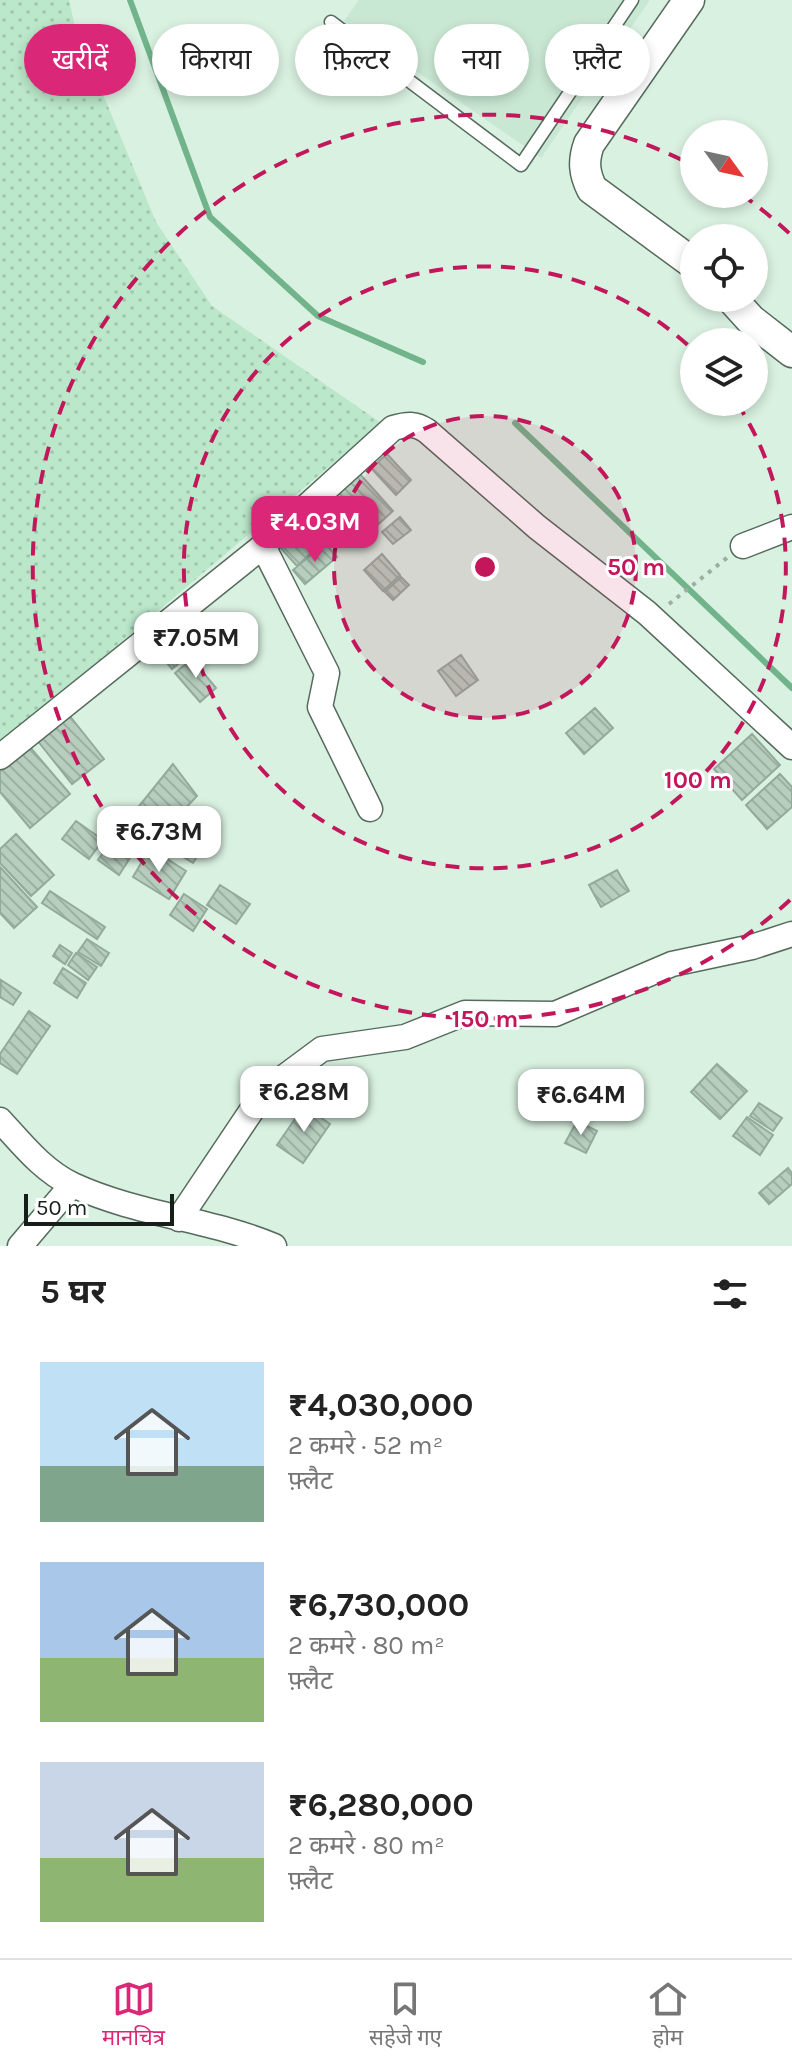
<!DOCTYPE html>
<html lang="hi">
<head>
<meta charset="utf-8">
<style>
  body { margin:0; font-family:Karla,"Noto Sans Devanagari",sans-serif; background:#f6f6f6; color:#222; height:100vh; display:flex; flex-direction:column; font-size:30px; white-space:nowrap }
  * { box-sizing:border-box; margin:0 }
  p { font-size:26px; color:#767676 }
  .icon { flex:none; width:44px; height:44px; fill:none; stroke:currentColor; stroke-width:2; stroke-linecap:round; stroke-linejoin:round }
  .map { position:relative; height:1246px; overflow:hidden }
  .details { display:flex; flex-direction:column; background:#fff; flex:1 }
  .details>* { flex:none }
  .guide { position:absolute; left:24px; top:24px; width:744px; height:72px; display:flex; gap:16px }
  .needle { width:52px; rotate:123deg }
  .controls { position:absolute; left:680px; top:120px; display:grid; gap:16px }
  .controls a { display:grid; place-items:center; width:88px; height:88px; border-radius:50%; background:#fff; box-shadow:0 4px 12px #0003; font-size:40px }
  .scale { position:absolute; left:24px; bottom:20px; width:150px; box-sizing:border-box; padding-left:8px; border:4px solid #151e18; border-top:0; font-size:22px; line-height:28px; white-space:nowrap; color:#151e18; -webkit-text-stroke:6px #fff; paint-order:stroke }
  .price { position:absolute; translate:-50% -68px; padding:0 18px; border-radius:16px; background:#fff; color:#222; font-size:26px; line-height:52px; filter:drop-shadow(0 2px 4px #0008) }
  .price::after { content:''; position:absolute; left:50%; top:48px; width:24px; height:18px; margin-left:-12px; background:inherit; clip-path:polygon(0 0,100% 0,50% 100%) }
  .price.selected { background:#db2777; color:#fff }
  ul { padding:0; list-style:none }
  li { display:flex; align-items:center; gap:24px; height:200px; padding:0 40px }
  li span { display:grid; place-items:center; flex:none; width:224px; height:160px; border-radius:0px; color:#555 }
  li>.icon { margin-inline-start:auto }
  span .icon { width:96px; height:96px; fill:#fffc; stroke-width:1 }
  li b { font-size:34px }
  h2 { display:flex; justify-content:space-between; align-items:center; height:96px; padding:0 40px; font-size:34px }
  .pill { padding:0 28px; border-radius:36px; background:#fff; box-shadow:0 4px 12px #0003; font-size:28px; line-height:72px }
  .pill.selected { background:#db2777; color:#fff }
  .tab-bar { display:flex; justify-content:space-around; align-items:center; height:112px; border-top:2px solid #e0e0e0; background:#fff; font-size:22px; color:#767676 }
  .tab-bar a { display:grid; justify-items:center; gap:4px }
  .tab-bar .selected { color:#db2777 }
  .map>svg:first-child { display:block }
  .built { fill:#c9e8d3 }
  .park { fill:url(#park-dots) }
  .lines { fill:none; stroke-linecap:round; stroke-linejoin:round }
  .stream { stroke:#71b38a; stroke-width:6 }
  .building { fill:url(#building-back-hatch); stroke:#93aa9b; stroke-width:2 }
  .service-casing { stroke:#566b5d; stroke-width:15 }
  .minor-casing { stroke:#566b5d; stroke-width:27 }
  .tertiary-casing { stroke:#566b5d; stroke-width:33 }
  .path { stroke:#9cafa2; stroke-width:4; stroke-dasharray:4 6; stroke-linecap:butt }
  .service { stroke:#fff; stroke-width:12 }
  .minor { stroke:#fff; stroke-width:24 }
  .tertiary { stroke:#fff; stroke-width:30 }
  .ring { fill:none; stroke:#c2185b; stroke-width:4; stroke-dasharray:14 10 }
  .centre { fill:#c2185b; stroke:#fff; stroke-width:4 }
  .ring-label { font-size:24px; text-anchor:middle; font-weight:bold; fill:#c2185b; stroke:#fff; stroke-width:6; stroke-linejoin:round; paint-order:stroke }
</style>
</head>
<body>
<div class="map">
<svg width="792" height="1246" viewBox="0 0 792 1246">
  <defs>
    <pattern id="park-dots" width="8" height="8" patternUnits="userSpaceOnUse" patternTransform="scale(2)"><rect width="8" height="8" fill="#bbe7ca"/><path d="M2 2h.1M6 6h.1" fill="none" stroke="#a0c6ad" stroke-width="1.8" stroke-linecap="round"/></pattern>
    <pattern id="building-back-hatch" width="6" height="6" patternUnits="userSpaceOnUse" patternTransform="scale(2)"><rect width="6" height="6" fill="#b7cebe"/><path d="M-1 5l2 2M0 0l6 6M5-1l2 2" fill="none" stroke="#9cb0a3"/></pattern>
  </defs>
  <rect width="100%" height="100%" fill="#d9f1e1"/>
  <path class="built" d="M359,0h291l-109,158 -197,-137z"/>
  <path class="park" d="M0,0h69l6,27 81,195 56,84 169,117 -381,321z"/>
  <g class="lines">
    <path class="stream" d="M130,0l80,217 108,99 105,46
      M515,423l277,265"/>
  </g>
  <path class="building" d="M387,454l24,26 -15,15 -25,-27z
    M359,473l34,38 -21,19 -34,-38z
    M400,517l11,13 -18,14 -11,-12z
    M303,523l19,20 -25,23 -19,-21z
    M325,543l12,14 -32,27 -12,-14z
    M382,554l18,21 -17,16 -19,-21z
    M401,577l8,8 -16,15 -8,-8z
    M169,625l22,28 -19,16 -22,-27z
    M461,655l17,25 -22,16 -18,-25z
    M192,659l24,29 -16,14 -25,-29z
    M595,708l18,20 -29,26 -18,-21z
    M69,715l35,44 -32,25 -35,-44z
    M752,734l28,31 -38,35 -28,-31z
    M29,746l41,48 -40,34 -30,-36v-22z
    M173,764l24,32 -46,49 -28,-19z
    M780,774l12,13v20l-25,22 -21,-24z
    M76,821l27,19 -14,19 -27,-20z
    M178,824l29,17 -14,22 -28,-17z
    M16,834l38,41 -23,21 -31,-33v-14z
    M109,844l21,14 -11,17 -21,-15z
    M150,848l36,23 -17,28 -36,-22z
    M0,867l37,40 -23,21 -14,-15z
    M617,870l12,21 -28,16 -12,-22z
    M220,885l30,19 -14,20 -29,-19z
    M50,891l55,36 -8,12 -55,-36z
    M184,894l23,15 -14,22 -23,-16z
    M87,939l22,14 -8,13 -23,-14z
    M60,945l12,8 -7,11 -12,-8z
    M76,953l21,14 -9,13 -20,-15z
    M63,968l23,15 -9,15 -23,-15z
    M1,980l20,13 -8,12 -13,-8z
    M29,1011l21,15 -33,48 -17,-11v-9z
    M717,1064l30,27 -27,28 -29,-27z
    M759,1103l23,15 -9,13 -23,-15z
    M304,1106l26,18 -27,39 -26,-18z
    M747,1117l26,18 -13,20 -27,-19z
    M577,1121l20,10 -11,22 -21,-10z
    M788,1168l4,5v11l-23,20 -10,-11z"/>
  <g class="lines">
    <defs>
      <path id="service" d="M331,22l190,143 111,-165"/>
      <path id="minor" d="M263,546l64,127 -7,34 50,102
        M743,546l49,-19
        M0,757l263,-211 130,-118c14,-4 22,-5 34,3l110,96 110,86 145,134
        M0,1120c22,24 43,51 73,65 65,30 137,34 201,61
        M179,1219l85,-127 58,-43 83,-12 60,-24 90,1 117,-50 80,-17 40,-13
        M20,1246l52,-61"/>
      <path id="tertiary" d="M689,0l-100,144c-6,17 -5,29 3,45l102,75
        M731,298l20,22 41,32"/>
    </defs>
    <use href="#service" class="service-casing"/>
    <use href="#minor" class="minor-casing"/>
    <use href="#tertiary" class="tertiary-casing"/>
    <path class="path" d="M669,604l59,-47"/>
    <use href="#service" class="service"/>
    <use href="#minor" class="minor"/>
    <use href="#tertiary" class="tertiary"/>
  </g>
  <circle cx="485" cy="567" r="151" fill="#c2185b" fill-opacity=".12"/>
  <g class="ring">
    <circle cx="485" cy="567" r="151"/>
    <path d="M737 403A301 301 0 1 1 692 349"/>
    <path d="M790 900A452 452 0 1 1 694 166M741 194A452 452 0 0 1 790 234"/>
  </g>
  <circle cx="485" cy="567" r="12" class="centre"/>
  <g class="ring-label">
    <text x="636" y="575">50 m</text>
    <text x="698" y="788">100 m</text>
    <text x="485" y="1027">150 m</text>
  </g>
</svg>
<div class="controls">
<a><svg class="needle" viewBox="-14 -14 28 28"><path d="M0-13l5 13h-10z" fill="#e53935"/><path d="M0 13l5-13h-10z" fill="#767676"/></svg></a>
<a><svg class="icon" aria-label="locate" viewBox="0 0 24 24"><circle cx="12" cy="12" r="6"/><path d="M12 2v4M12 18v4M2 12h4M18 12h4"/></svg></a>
<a><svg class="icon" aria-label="layers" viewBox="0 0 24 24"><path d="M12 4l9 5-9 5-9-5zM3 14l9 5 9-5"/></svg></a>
</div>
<div class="scale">50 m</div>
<b class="price selected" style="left:315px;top:564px">₹4.03M</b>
<b class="price" style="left:196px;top:680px">₹7.05M</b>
<b class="price" style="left:159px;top:874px">₹6.73M</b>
<b class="price" style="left:304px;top:1134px">₹6.28M</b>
<b class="price" style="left:581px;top:1137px">₹6.64M</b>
<div class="guide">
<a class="pill selected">खरीदें</a>
<a class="pill">किराया</a>
<a class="pill">फ़िल्टर</a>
<a class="pill">नया</a>
<a class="pill">फ़्लैट</a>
</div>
</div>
<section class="details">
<h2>5 घर<svg class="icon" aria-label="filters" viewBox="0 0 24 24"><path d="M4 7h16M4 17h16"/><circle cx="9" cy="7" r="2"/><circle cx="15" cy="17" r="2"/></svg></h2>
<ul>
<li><span style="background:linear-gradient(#bfe0f5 65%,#7fa58c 0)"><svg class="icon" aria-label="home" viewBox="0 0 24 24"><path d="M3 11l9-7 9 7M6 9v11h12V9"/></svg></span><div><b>₹4,030,000</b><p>2 कमरे · 52 m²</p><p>फ़्लैट</p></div></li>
<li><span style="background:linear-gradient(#a9c7e8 60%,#8fb573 0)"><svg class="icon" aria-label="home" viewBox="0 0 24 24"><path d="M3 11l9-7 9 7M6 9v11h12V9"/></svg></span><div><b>₹6,730,000</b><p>2 कमरे · 80 m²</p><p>फ़्लैट</p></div></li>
<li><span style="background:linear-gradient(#c9d6e8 60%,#8fb573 0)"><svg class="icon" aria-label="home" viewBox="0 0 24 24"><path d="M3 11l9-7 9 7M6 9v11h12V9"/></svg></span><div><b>₹6,280,000</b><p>2 कमरे · 80 m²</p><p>फ़्लैट</p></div></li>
</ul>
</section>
<nav class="tab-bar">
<a class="selected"><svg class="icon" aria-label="map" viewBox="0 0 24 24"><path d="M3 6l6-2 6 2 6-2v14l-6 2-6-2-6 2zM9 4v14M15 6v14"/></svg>मानचित्र</a>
<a><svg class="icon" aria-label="saved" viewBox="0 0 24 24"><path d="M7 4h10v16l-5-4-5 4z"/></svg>सहेजे गए</a>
<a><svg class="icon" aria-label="home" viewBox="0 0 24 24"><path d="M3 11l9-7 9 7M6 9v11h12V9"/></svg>होम</a>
</nav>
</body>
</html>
